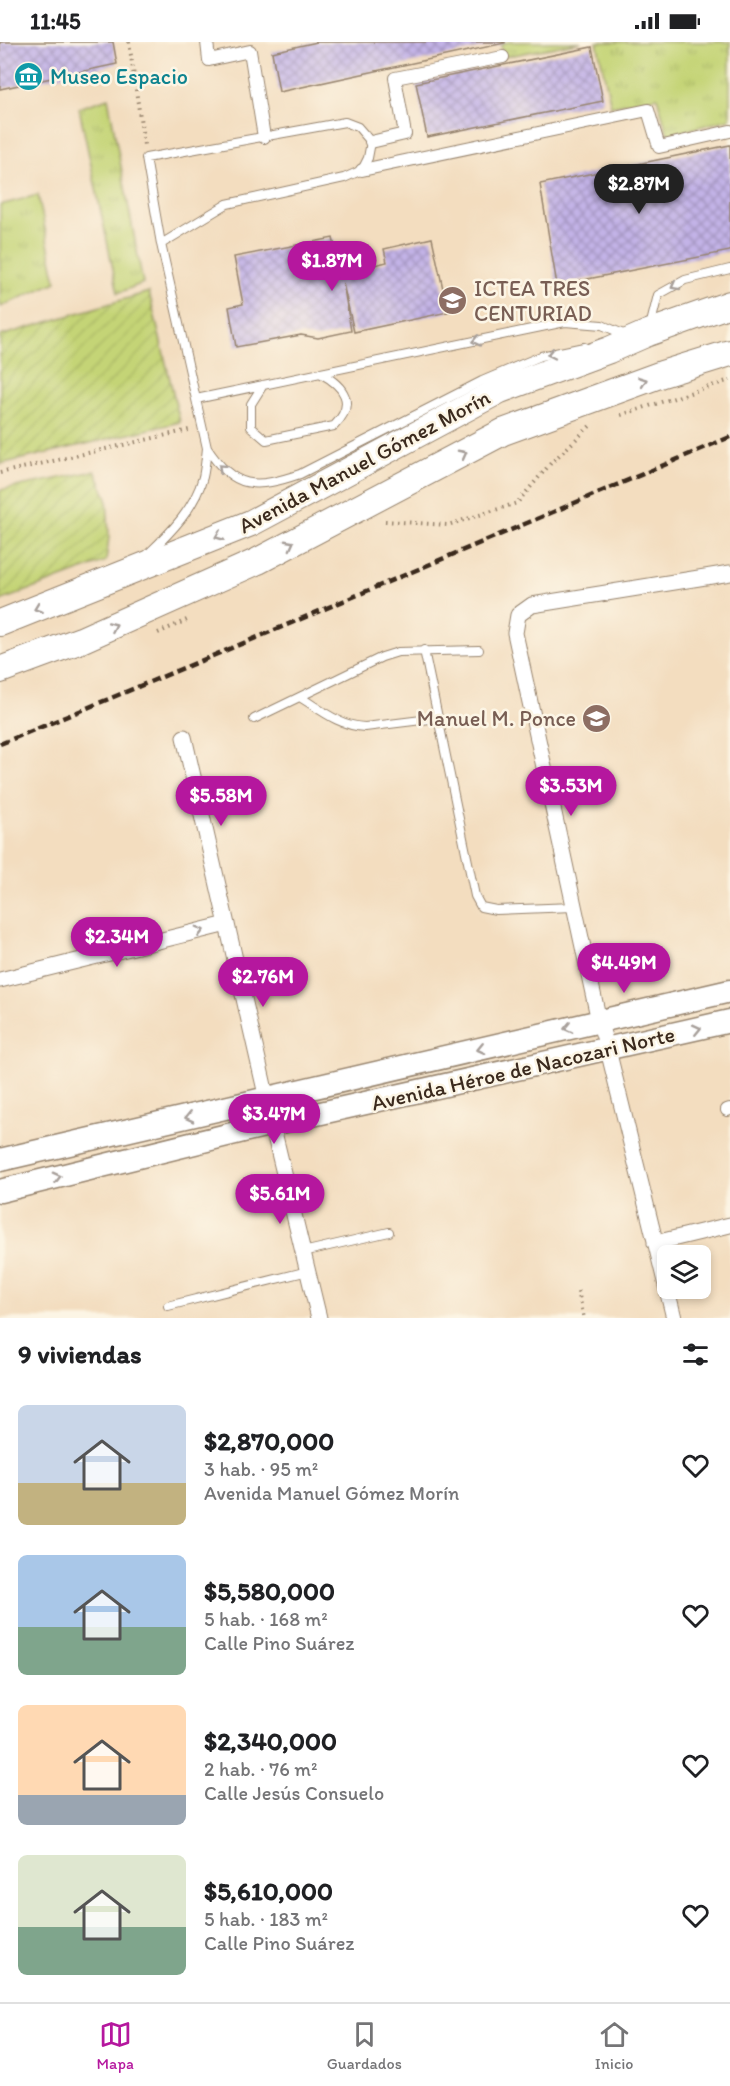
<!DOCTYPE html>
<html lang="es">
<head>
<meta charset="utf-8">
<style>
  body { margin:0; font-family:Itim,sans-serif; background:#f6f6f6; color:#202124; height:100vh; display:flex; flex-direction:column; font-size:22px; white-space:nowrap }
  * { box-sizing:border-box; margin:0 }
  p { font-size:20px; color:#757577 }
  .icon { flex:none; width:33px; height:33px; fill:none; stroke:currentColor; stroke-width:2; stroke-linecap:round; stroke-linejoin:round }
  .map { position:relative; height:1276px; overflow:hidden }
  .drawer { display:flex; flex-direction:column; background:#fff; flex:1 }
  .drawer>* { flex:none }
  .fabs { position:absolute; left:657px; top:1203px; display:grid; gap:12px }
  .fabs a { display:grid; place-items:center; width:54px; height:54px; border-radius:9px; background:#fff; box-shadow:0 3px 9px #0003; font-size:30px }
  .price { position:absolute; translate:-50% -51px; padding:0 14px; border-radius:21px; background:#b5179e; color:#fff; font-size:20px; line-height:39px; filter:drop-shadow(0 2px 3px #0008) }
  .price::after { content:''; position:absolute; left:50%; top:36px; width:18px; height:14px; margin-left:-9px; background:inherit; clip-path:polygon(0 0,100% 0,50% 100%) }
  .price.active { background:#222; color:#fff }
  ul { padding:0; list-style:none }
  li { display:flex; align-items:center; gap:18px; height:150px; padding:0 18px }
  li span { display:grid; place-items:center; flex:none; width:168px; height:120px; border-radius:9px; color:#555 }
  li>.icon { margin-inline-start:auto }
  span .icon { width:72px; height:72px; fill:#fffc; stroke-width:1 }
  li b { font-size:26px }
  h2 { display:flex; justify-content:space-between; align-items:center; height:72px; padding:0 18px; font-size:26px }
  .status { display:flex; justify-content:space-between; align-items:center; height:42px; padding:0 30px; background:#fff; direction:ltr }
  .status svg { height:16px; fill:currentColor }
  .dock { display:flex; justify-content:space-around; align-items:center; height:84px; border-top:2px solid #e0e0e0; background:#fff; font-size:16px; color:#757577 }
  .dock a { display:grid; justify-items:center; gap:3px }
  .dock .active { color:#b5179e }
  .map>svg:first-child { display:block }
  .park { fill:url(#park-tufts); stroke:#807f4a; stroke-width:1.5 }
  .garden { fill:url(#garden-furrows); stroke:#807f4a; stroke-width:1.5 }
  .building { fill:url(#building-cross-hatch) }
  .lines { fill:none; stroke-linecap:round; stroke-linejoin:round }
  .service-casing { stroke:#97846e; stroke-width:10 }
  .pedestrian-casing { stroke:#97846e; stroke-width:14 }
  .minor-casing { stroke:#97846e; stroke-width:17 }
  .secondary-casing { stroke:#97846e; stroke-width:25 }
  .primary-casing { stroke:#97846e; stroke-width:28 }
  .path { stroke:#97846e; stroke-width:4; stroke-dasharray:1.5 4.5; stroke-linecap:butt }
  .service { stroke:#fff; stroke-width:8 }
  .pedestrian { stroke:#fff; stroke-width:12 }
  .minor { stroke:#fff; stroke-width:15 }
  .secondary { stroke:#fff; stroke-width:22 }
  .primary { stroke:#fff; stroke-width:26 }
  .rail { stroke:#3b2a1e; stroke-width:4.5; stroke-dasharray:9 4.5; stroke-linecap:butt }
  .oneway { stroke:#a79f9a }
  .labels { text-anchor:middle; stroke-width:5; stroke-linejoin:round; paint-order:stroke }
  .culture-label { font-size:22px; fill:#0d838f; stroke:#fcf5e5; text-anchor:start }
  .education-label { font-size:22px; fill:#785e54; stroke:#fcf5e5; text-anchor:start }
  .street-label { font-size:22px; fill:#3b2a1e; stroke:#fcf5e5 }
</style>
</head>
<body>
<div class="status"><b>11:45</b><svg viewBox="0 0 49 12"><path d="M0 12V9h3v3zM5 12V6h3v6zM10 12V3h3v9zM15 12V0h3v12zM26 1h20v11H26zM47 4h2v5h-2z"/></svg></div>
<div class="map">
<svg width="730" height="1276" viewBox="0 0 730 1276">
  <defs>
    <pattern id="park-tufts" width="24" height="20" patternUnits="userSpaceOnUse" patternTransform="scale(1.5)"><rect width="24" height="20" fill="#c4d476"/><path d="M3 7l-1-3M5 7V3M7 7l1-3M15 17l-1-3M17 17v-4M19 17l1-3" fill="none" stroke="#a9b666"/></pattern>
    <pattern id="garden-furrows" width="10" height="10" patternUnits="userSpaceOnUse" patternTransform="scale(1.5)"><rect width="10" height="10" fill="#c4d476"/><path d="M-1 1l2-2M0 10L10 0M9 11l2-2" fill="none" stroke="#a9b666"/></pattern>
    <pattern id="building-cross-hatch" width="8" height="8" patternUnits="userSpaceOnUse" patternTransform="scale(1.5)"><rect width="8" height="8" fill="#c3b3e7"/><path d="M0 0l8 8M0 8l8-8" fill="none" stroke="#a092bb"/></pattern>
  </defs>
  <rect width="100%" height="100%" fill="#fcf5e5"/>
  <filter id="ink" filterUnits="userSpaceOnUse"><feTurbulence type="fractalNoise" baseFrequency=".0167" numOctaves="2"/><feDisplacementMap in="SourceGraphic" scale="12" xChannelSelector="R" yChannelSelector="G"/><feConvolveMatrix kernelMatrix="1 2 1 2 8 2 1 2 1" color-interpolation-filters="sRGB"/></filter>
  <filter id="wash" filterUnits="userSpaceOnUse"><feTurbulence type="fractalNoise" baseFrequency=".008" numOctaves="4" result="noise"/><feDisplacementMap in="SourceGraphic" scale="24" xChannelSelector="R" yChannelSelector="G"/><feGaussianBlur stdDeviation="1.35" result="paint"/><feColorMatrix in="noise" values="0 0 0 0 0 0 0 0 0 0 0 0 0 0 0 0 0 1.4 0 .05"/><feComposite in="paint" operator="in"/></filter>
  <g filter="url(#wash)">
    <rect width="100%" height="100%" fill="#f3ddbf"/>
    <path class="park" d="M509,0h72l-78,15 -2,-13z
      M597,0h133v77l-62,16 -11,-38 -46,9z
      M108,56l35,185 -25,10 -39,-185z
      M38,153l18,87 -56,25v-102z"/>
    <path class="garden" d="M149,250l31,130 -180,42v-128z
      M95,429l12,27 2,39 -3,24 -106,40v-111z"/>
    <g id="blocks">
      <path class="building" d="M0,0h113l4,22 -117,25z
        M317,0h188v1l-226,49 -7,-40z
        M592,5l11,54 -176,36 -11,-54z
        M730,103v106l-173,34 -17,-101z
        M333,196l8,35 46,-11 -3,-13 48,-11 16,74 -94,20 -11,-49 8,48 -33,7 -17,-3 -65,12 -7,-40 14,-3 -9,-47z"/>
    </g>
  </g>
  <g filter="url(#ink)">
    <use href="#blocks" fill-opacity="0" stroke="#97846e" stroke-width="1.5"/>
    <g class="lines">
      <defs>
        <path id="service" d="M161,202l66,-40 117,-26 18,-8 6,-12 3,-16 -13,-15 -13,-5 -199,36 15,86 46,204c27,42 49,41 93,26l182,-93 59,-25 43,-9
          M650,285l8,-32 27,-15 45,-11
          M263,343l-12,19v23l15,13 68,-14c23,-23 10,-40 -14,-53
          M196,357l369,-77 37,3 26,11
          M148,512c23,-22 47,-46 55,-77 2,-9 3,-19 4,-29
          M424,608l51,246 6,11 15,3 78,-3
          M300,655c21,13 39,29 65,30l73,-9
          M254,677l128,-62 16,-5 81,-2
          M303,1210l86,-20
          M168,1264l140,-35"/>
        <path id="pedestrian" d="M207,0l2,18 41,-9 14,86
          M371,100l34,-8 -10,-56 108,-21
          M362,128l286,-60 11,37 71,-16
          M727,1068l3,-1"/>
        <path id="minor" d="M184,695l83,362
          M0,938l227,-56
          M272,1082l47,194
          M655,1201l75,-18
          M674,1276l-66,-268 -9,-29 -84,-388 3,-18 14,-10 198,-32"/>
        <path id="secondary" d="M0,1118l730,-169
          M0,1149l272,-67 458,-103"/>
        <path id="primary" d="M0,581l251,-100 249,-133 109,-40 39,-17 82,-29
          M0,628l81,-30 177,-79 245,-129 159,-58 68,-21"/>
      </defs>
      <use href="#service" class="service-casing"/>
      <use href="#pedestrian" class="pedestrian-casing"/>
      <use href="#minor" class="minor-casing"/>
      <use href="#secondary" class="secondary-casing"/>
      <use href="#primary" class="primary-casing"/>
      <path class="path" d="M129,0l15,103
        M621,373l109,-35
        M0,431l189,-43
        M385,479l63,4 69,-22 34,-40 39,-37
        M158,591l31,-14
        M578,1249l6,27"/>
      <use href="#service" class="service"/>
      <use href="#pedestrian" class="pedestrian"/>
      <use href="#minor" class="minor"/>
      <use href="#secondary" class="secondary"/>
      <use href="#primary" class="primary"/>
      <path class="rail" d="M0,702l263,-109 467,-198"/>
    </g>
    <defs><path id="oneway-chevron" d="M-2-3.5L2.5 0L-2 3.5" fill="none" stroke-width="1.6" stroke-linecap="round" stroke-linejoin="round" transform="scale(1.5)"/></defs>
    <g class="oneway">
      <use href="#oneway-chevron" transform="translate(675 244) rotate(151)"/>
      <use href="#oneway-chevron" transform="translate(476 299) rotate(168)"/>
      <use href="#oneway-chevron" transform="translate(551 312) rotate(168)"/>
      <use href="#oneway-chevron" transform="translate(643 339) rotate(-20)"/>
      <use href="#oneway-chevron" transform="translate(463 412) rotate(-28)"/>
      <use href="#oneway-chevron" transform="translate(222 426) rotate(-136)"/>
      <use href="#oneway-chevron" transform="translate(219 494) rotate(158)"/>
      <use href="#oneway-chevron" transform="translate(290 502) rotate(-28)"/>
      <use href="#oneway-chevron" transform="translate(38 566) rotate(159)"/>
      <use href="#oneway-chevron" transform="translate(113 584) rotate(-24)"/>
      <use href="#oneway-chevron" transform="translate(200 889) rotate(-14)"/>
      <use href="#oneway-chevron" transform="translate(568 986) rotate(167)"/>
      <use href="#oneway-chevron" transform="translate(697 987) rotate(-13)"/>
      <use href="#oneway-chevron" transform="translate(481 1007) rotate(167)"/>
      <use href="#oneway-chevron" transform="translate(189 1075) rotate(167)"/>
      <use href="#oneway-chevron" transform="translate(57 1135) rotate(-14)"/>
    </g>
  </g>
  <defs>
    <symbol id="museum-disc" viewBox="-11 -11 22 22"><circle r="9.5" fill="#0f9aa8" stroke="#fcf5e5"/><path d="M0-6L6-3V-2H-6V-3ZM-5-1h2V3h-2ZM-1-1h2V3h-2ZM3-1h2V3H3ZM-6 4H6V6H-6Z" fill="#fff"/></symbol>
    <symbol id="school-disc" viewBox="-11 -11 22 22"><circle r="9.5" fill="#8d6e63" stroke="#fcf5e5"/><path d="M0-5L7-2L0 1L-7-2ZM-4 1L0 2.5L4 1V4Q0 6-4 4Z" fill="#fff"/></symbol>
  </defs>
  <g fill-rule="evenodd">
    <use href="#museum-disc" x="12" y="18" width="33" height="33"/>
    <use href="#school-disc" x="436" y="242" width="33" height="33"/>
    <use href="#school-disc" x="580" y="660" width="33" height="33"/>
  </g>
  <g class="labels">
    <g class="culture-label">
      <text x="50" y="42">Museo Espacio</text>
    </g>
    <g class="education-label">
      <text x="474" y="254">ICTEA TRES<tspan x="474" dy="25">CENTURIAD</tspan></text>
      <text x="576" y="684" text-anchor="end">Manuel M. Ponce</text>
    </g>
    <g class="street-label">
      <text transform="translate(364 419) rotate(-28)" y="8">Avenida Manuel Gómez Morín</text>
      <text transform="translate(523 1026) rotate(-13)" y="8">Avenida Héroe de Nacozari Norte</text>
    </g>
  </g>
</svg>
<div class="fabs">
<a><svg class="icon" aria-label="layers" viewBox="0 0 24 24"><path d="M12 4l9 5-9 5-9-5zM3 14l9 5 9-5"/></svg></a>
</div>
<b class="price active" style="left:639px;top:173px">$2.87M</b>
<b class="price" style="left:332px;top:250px">$1.87M</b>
<b class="price" style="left:571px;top:775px">$3.53M</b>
<b class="price" style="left:221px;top:785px">$5.58M</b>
<b class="price" style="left:117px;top:926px">$2.34M</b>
<b class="price" style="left:624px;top:952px">$4.49M</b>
<b class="price" style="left:263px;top:966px">$2.76M</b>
<b class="price" style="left:274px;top:1103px">$3.47M</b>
<b class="price" style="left:280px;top:1183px">$5.61M</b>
</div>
<section class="drawer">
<h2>9 viviendas<svg class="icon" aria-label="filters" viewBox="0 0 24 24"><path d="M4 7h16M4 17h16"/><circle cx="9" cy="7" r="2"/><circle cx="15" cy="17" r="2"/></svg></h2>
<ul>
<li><span style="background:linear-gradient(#c9d6e8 65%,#c2b280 0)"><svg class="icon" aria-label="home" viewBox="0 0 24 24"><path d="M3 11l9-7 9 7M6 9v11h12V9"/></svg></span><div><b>$2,870,000</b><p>3 hab. · 95 m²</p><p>Avenida Manuel Gómez Morín</p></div><svg class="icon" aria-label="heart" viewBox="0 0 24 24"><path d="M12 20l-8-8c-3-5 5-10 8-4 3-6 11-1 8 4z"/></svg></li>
<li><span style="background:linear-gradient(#a9c7e8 60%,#7fa58c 0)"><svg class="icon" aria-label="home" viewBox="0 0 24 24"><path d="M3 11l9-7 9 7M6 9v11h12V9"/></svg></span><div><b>$5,580,000</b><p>5 hab. · 168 m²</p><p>Calle Pino Suárez</p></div><svg class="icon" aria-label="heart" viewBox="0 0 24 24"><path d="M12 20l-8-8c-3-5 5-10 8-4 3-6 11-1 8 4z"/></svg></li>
<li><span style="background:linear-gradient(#ffd9b3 75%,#9aa5b1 0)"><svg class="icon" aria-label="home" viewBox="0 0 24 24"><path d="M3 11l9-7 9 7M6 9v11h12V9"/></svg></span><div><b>$2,340,000</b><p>2 hab. · 76 m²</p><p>Calle Jesús Consuelo</p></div><svg class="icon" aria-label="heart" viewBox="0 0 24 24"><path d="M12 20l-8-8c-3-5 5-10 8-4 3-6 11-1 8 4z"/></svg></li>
<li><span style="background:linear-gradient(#dfe7d0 60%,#7fa58c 0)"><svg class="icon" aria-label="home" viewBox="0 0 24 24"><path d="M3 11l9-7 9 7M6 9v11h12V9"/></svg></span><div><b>$5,610,000</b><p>5 hab. · 183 m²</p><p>Calle Pino Suárez</p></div><svg class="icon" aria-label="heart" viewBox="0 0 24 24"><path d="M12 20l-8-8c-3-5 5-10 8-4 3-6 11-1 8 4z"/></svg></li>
</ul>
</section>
<nav class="dock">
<a class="active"><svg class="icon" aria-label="map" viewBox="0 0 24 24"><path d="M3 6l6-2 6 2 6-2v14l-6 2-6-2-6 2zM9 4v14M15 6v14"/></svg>Mapa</a>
<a><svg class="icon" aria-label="saved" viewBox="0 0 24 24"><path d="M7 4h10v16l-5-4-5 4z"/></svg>Guardados</a>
<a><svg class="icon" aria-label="home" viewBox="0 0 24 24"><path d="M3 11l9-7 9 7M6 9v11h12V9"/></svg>Inicio</a>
</nav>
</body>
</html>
